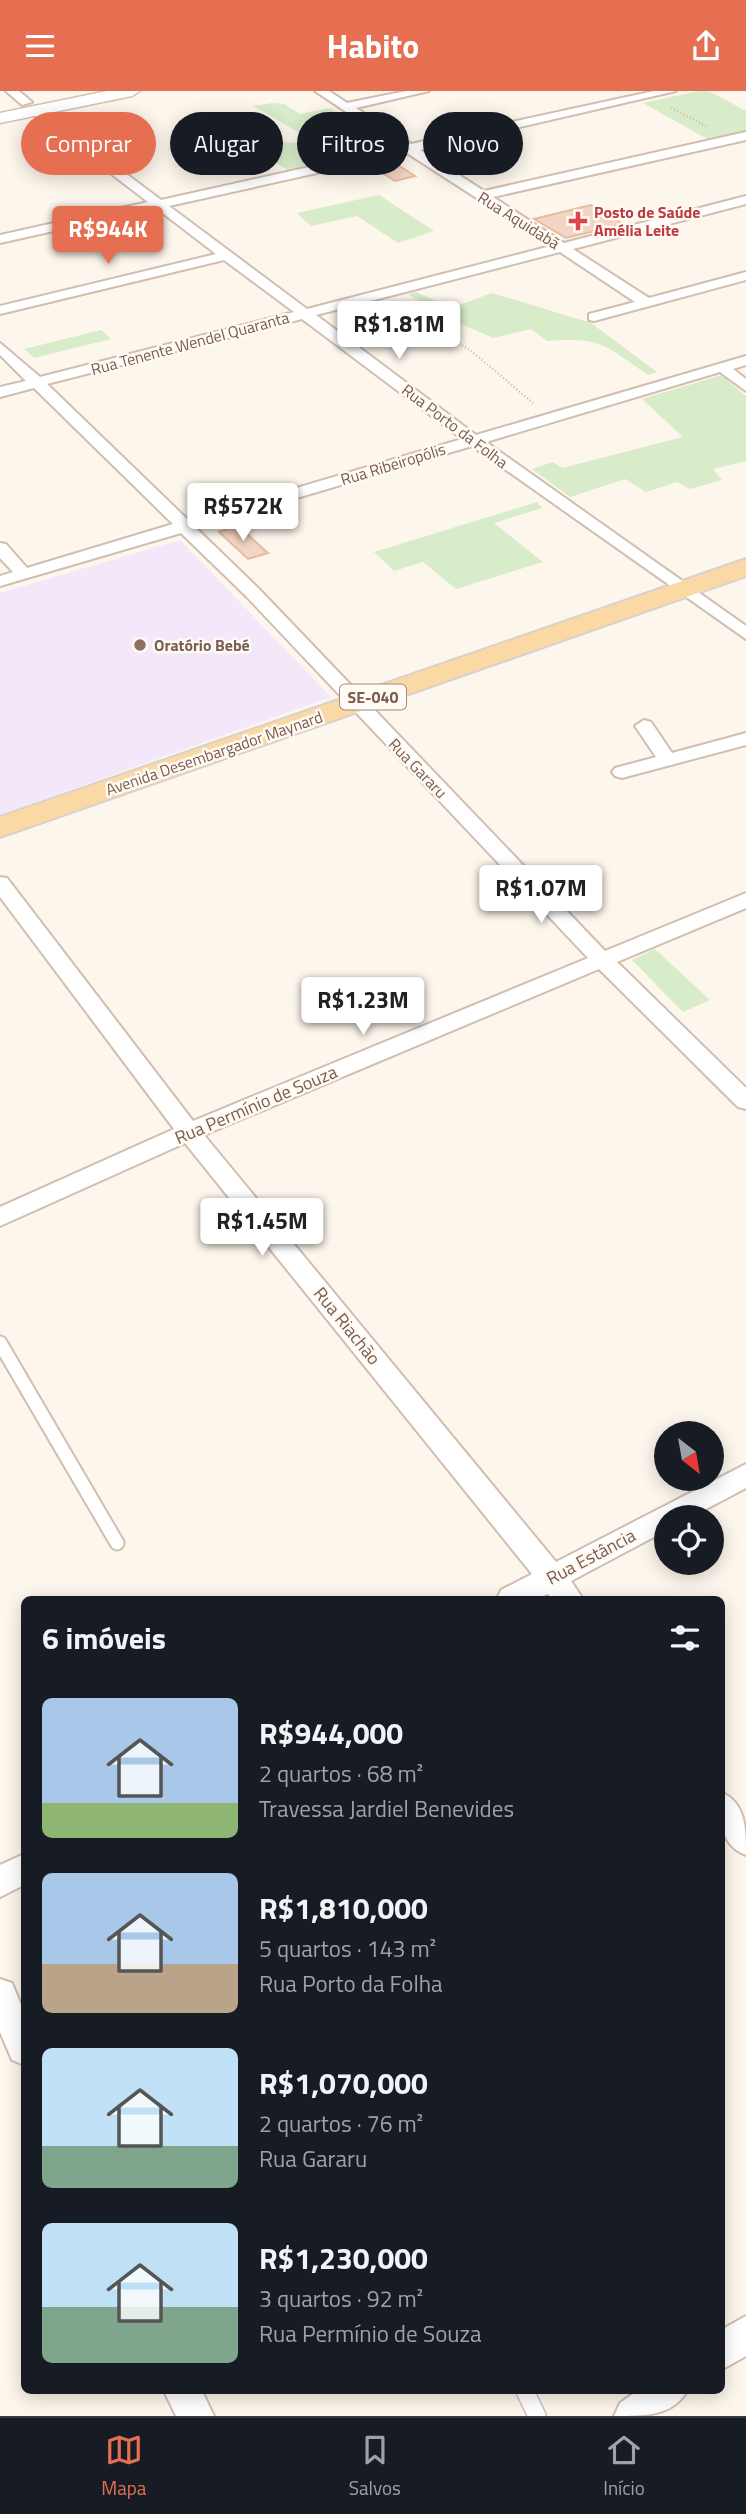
<!DOCTYPE html>
<html lang="pt">
<head>
<meta charset="utf-8">
<style>
  body { margin:0; font-family:"Titillium Web",sans-serif; background:#242831; color:#f1f3f6; height:100vh; display:flex; flex-direction:column; font-size:26px; white-space:nowrap }
  * { box-sizing:border-box; margin:0 }
  p { font-size:23px; color:#9ea1a6 }
  .icon { flex:none; width:38px; height:38px; fill:none; stroke:currentColor; stroke-width:2; stroke-linecap:round; stroke-linejoin:round }
  .map { position:relative; flex:1; overflow:hidden }
  .panel { position:absolute; left:21px; top:1505px; width:704px; height:798px; display:flex; flex-direction:column; background:#171b24; border-radius:10px; box-shadow:0 4px 18px #0003 }
  .panel>* { flex:none }
  .top-card { position:absolute; left:21px; top:21px; width:705px; height:63px; display:flex; gap:14px }
  .needle { width:46px; rotate:149deg }
  .fabs { position:absolute; left:654px; top:1330px; display:grid; gap:14px }
  .fabs a { display:grid; place-items:center; width:70px; height:70px; border-radius:50%; background:#171b24; box-shadow:0 4px 18px #0003; font-size:35px }
  .price { position:absolute; translate:-50% -60px; padding:0 16px; border-radius:7px; background:#fff; color:#222; font-size:23px; line-height:46px; filter:drop-shadow(0 2px 4px #0008) }
  .price::after { content:''; position:absolute; left:50%; top:42px; width:21px; height:16px; margin-left:-10px; background:inherit; clip-path:polygon(0 0,100% 0,50% 100%) }
  .price.selected { background:#e76f51; color:#fff }
  ul { padding:0; list-style:none }
  li { display:flex; align-items:center; gap:21px; height:175px; padding:0 21px }
  li span { display:grid; place-items:center; flex:none; width:196px; height:140px; border-radius:10px; color:#555 }
  li>.icon { margin-inline-start:auto }
  span .icon { width:84px; height:84px; fill:#fffc; stroke-width:1 }
  li b { font-size:30px }
  h2 { display:flex; justify-content:space-between; align-items:center; height:84px; padding:0 21px; font-size:30px }
  .tag { padding:0 24px; border-radius:32px; background:#171b24; box-shadow:0 4px 18px #0003; font-size:24px; line-height:63px }
  .tag.selected { background:#e76f51; color:#fff }
  header { display:flex; justify-content:space-between; align-items:center; height:91px; padding:0 21px; background:#e76f51; color:#fff; font-size:32px; font-weight:700 }
  .tab-bar { display:flex; justify-content:space-around; align-items:center; height:98px; border-top:2px solid #363941; background:#171b24; font-size:19px; color:#9ea1a6 }
  .tab-bar a { display:grid; justify-items:center; gap:4px }
  .tab-bar .selected { color:#e76f51 }
  .map>svg:first-child { display:block }
  .education { fill:#f3e8fa }
  .green { fill:#d8ecc9 }
  .building { fill:#f3d5c3; stroke:#e6bba3; stroke-width:2 }
  .lines { fill:none; stroke-linecap:round; stroke-linejoin:round }
  .lane-far1-casing { stroke:#d1beb0; stroke-width:17 }
  .lane-casing { stroke:#d1beb0; stroke-width:20 }
  .street-casing { stroke:#d1beb0; stroke-width:4 }
  .secondary-casing { stroke:#d6c0b0; stroke-width:3 }
  .primary-casing { stroke:#dad1cd; stroke-width:4 }
  .path { stroke:#d9b8a5; stroke-width:2.5; stroke-dasharray:1 2.5; stroke-linecap:butt }
  .lane-far1 { stroke:#fff; stroke-width:13 }
  .lane { stroke:#fff; stroke-width:17 }
  .street { fill:#fff; fill-rule:evenodd }
  .secondary { fill:#fff; fill-rule:evenodd }
  .primary { fill:#fbd9a5; fill-rule:evenodd }
  .health-dot { fill:#e0444e; stroke:#fffaf3; stroke-width:2.5 }
  .education-dot { fill:#8d6e63; stroke:#fffaf3; stroke-width:2.5 }
  .labels { text-anchor:middle; stroke-width:5; stroke-linejoin:round; paint-order:stroke }
  .far-health-label { font-size:16px; font-weight:bold; fill:#be3a42; stroke:#fffaf3; text-anchor:start }
  .far-street-label { font-size:16px; fill:#7a5c4d; stroke:#fffaf3 }
  .far-education-label { font-size:16px; font-weight:bold; fill:#785e54; stroke:#fffaf3; text-anchor:start }
  .shield { fill:#fffaf3; stroke:#a28b7f; stroke-width:2 }
  .shield-label { font-size:16px; font-weight:bold; fill:#7a5c4d }
  .street-label { font-size:18px; fill:#7a5c4d; stroke:#fffaf3 }
</style>
</head>
<body>
<header><svg class="icon" aria-label="menu" viewBox="0 0 24 24"><path d="M4 6h16M4 12h16M4 18h16"/></svg>Habito<svg class="icon" aria-label="share" viewBox="0 0 24 24"><path d="M12 15V3M7 8l5-5 5 5M5 13v7h14v-7"/></svg></header>
<div class="map">
<svg width="746" height="2325" viewBox="0 0 746 2325">
  <rect width="100%" height="100%" fill="#fdf6ec"/>
  <path class="education" d="M180,449l151,157 -331,118v-222z"/>
  <path class="green" d="M699,0h10l37,20v21l-37,8 -66,-37z
    M273,12l11,1 16,10 30,-6 27,16 -52,12 -52,-30z
    M279,51l20,1 25,18 -37,9 -25,-17 -19,4 -8,-5z
    M379,104l55,36 -36,12 -41,-27 -46,10 -14,-13z
    M416,201l35,16 41,-15 99,30 66,49 -9,3c-44,-30 -45,-38 -101,-34l-16,-12 -38,9 -47,-21 -38,-23z
    M101,239l10,9 -77,19 -10,-9z
    M722,284l24,21v65l-33,8 9,11 -32,9 -13,-7 -31,10 -21,-13 -55,18 -38,-28 21,-7 9,6 121,-31 -41,-38z
    M537,411l5,6 -48,15 49,39 -87,27 -33,-27 -29,9 -20,-19z
    M655,858l55,51 -27,12 -51,-52z"/>
  <path class="building" d="M398,74l17,11 -20,5 -17,-11z
    M591,114l32,19 -57,14 -32,-19z
    M238,435l30,27 -20,6 -29,-27z"/>
  <g class="lines">
    <defs>
      <path id="lane-far1" d="M0,1252l117,200"/>
      <path id="lane" d="M525,2300l12,25"/>
      <path id="street" d="M6,0h13l13,11 -10,3z
        M315,0h14l18,12 59,-12h23l-73,17 55,36 243,-53h22l-256,59 64,41 262,-59v8l-253,57 71,46 182,-47v8l-173,45 76,49 97,-26v8l-152,41 -5,-1v-6l46,-12 -75,-50 -244,63 160,120 270,-79v9l-13,4 13,10v12l-26,-19 -234,70 260,184v13l-274,-193 -276,82 63,61 346,362 141,-58v15l-129,54 129,126v21l-8,-2 -139,-138 -395,166 352,427 190,-98v24l-55,29h-24v13l-96,51 12,18h-31l-4,-5 -12,5h-39l4,-9 31,-16 -347,-431 -185,83v-19l174,-78 -174,-232v-20l7,1 186,243 395,-163 -341,-361 -66,-64 -181,53v-10l13,-4 -13,-14v-15l6,1 21,24 146,-44 -139,-136 -34,9v-10l26,-6 -26,-26v-12l40,34 254,-65 -70,-52 -224,54v-8l216,-52 -60,-46 -156,35v-8l148,-33 -119,-91 10,-3 122,92 238,-53zM407,62l144,93 -244,63 -138,-103zM302,228l160,120 -274,81 -141,-136z
        M644,629l7,2 21,31 74,-20v12l-124,33 -7,-2 -3,-4 3,-4 41,-11 -21,-31z
        M721,1701c25,11 25,37 25,63 -28,-11 -25,-37 -25,-63z
        M24,1763v31l-24,12v-32z
        M0,1888l12,4 12,29v53l-12,-5 -12,-28z
        M746,2225v40l-25,14v-40z
        M164,2300h38l12,25h-38z
        M637,2300h50c-14,25 -43,25 -73,25l6,-13z"/>
      <path id="secondary" d="M107,0h33l-8,5 -132,27v-10z"/>
      <path id="primary" d="M746,468v17l-746,261v-20z"/>
    </defs>
    <use href="#lane-far1" class="lane-far1-casing"/>
    <use href="#lane" class="lane-casing"/>
    <use href="#street" class="street-casing"/>
    <use href="#secondary" class="secondary-casing"/>
    <use href="#primary" class="primary-casing"/>
    <path class="path" d="M671,17l35,18
      M398,218l72,41 63,53"/>
    <use href="#lane-far1" class="lane-far1"/>
    <use href="#lane" class="lane"/>
    <use href="#street" class="street"/>
    <use href="#secondary" class="secondary"/>
    <use href="#primary" class="primary"/>
  </g>
  <path class="health-dot" d="M574.5 119.5h7v7h7v7h-7v7h-7v-7h-7v-7h7z"/>
  <circle class="education-dot" cx="140" cy="554" r="7"/>
  <g class="labels">
    <g class="far-health-label">
      <text x="594" y="127">Posto de Saúde<tspan x="594" dy="18">Amélia Leite</tspan></text>
    </g>
    <g class="far-street-label">
      <text transform="translate(519 129) rotate(32)" y="6">Rua Aquidabã</text>
      <text transform="translate(190 252) rotate(-15)" y="6">Rua Tenente Wendel Quaranta</text>
      <text transform="translate(455 335) rotate(37)" y="6">Rua Porto da Folha</text>
      <text transform="translate(393 373) rotate(-17)" y="6">Rua Ribeiropólis</text>
      <text transform="translate(214 662) rotate(-19)" y="6">Avenida Desembargador Maynard</text>
      <text transform="translate(418 677) rotate(46)" y="6">Rua Gararu</text>
    </g>
    <g class="far-education-label">
      <text x="154" y="560">Oratório Bebé</text>
    </g>
    <rect class="shield" x="340" y="593.5" width="66" height="25" rx="5"/>
    <g class="shield-label">
      <text x="373" y="612">SE-040</text>
    </g>
    <g class="street-label">
      <text transform="translate(256 1014) rotate(-23)" y="6">Rua Permínio de Souza</text>
      <text transform="translate(347 1235) rotate(51)" y="6">Rua Riachão</text>
      <text transform="translate(591 1466) rotate(-28)" y="6">Rua Estância</text>
    </g>
  </g>
</svg>
<div class="fabs">
<a><svg class="needle" viewBox="-14 -14 28 28"><path d="M0-13l5 13h-10z" fill="#e53935"/><path d="M0 13l5-13h-10z" fill="#9ea1a6"/></svg></a>
<a><svg class="icon" aria-label="locate" viewBox="0 0 24 24"><circle cx="12" cy="12" r="6"/><path d="M12 2v4M12 18v4M2 12h4M18 12h4"/></svg></a>
</div>
<b class="price selected" style="left:108px;top:175px">R$944K</b>
<b class="price" style="left:399px;top:270px">R$1.81M</b>
<b class="price" style="left:243px;top:452px">R$572K</b>
<b class="price" style="left:541px;top:834px">R$1.07M</b>
<b class="price" style="left:363px;top:946px">R$1.23M</b>
<b class="price" style="left:262px;top:1167px">R$1.45M</b>
<div class="top-card">
<a class="tag selected">Comprar</a>
<a class="tag">Alugar</a>
<a class="tag">Filtros</a>
<a class="tag">Novo</a>
</div>
<section class="panel">
<h2>6 imóveis<svg class="icon" aria-label="filters" viewBox="0 0 24 24"><path d="M4 7h16M4 17h16"/><circle cx="9" cy="7" r="2"/><circle cx="15" cy="17" r="2"/></svg></h2>
<ul>
<li><span style="background:linear-gradient(#a9c7e8 75%,#8fb573 0)"><svg class="icon" aria-label="home" viewBox="0 0 24 24"><path d="M3 11l9-7 9 7M6 9v11h12V9"/></svg></span><div><b>R$944,000</b><p>2 quartos · 68 m²</p><p>Travessa Jardiel Benevides</p></div></li>
<li><span style="background:linear-gradient(#a9c7e8 65%,#b9a48a 0)"><svg class="icon" aria-label="home" viewBox="0 0 24 24"><path d="M3 11l9-7 9 7M6 9v11h12V9"/></svg></span><div><b>R$1,810,000</b><p>5 quartos · 143 m²</p><p>Rua Porto da Folha</p></div></li>
<li><span style="background:linear-gradient(#bfe0f5 70%,#7fa58c 0)"><svg class="icon" aria-label="home" viewBox="0 0 24 24"><path d="M3 11l9-7 9 7M6 9v11h12V9"/></svg></span><div><b>R$1,070,000</b><p>2 quartos · 76 m²</p><p>Rua Gararu</p></div></li>
<li><span style="background:linear-gradient(#bfe0f5 60%,#7fa58c 0)"><svg class="icon" aria-label="home" viewBox="0 0 24 24"><path d="M3 11l9-7 9 7M6 9v11h12V9"/></svg></span><div><b>R$1,230,000</b><p>3 quartos · 92 m²</p><p>Rua Permínio de Souza</p></div></li>
</ul>
</section>
</div>
<nav class="tab-bar">
<a class="selected"><svg class="icon" aria-label="map" viewBox="0 0 24 24"><path d="M3 6l6-2 6 2 6-2v14l-6 2-6-2-6 2zM9 4v14M15 6v14"/></svg>Mapa</a>
<a><svg class="icon" aria-label="saved" viewBox="0 0 24 24"><path d="M7 4h10v16l-5-4-5 4z"/></svg>Salvos</a>
<a><svg class="icon" aria-label="home" viewBox="0 0 24 24"><path d="M3 11l9-7 9 7M6 9v11h12V9"/></svg>Início</a>
</nav>
</body>
</html>
